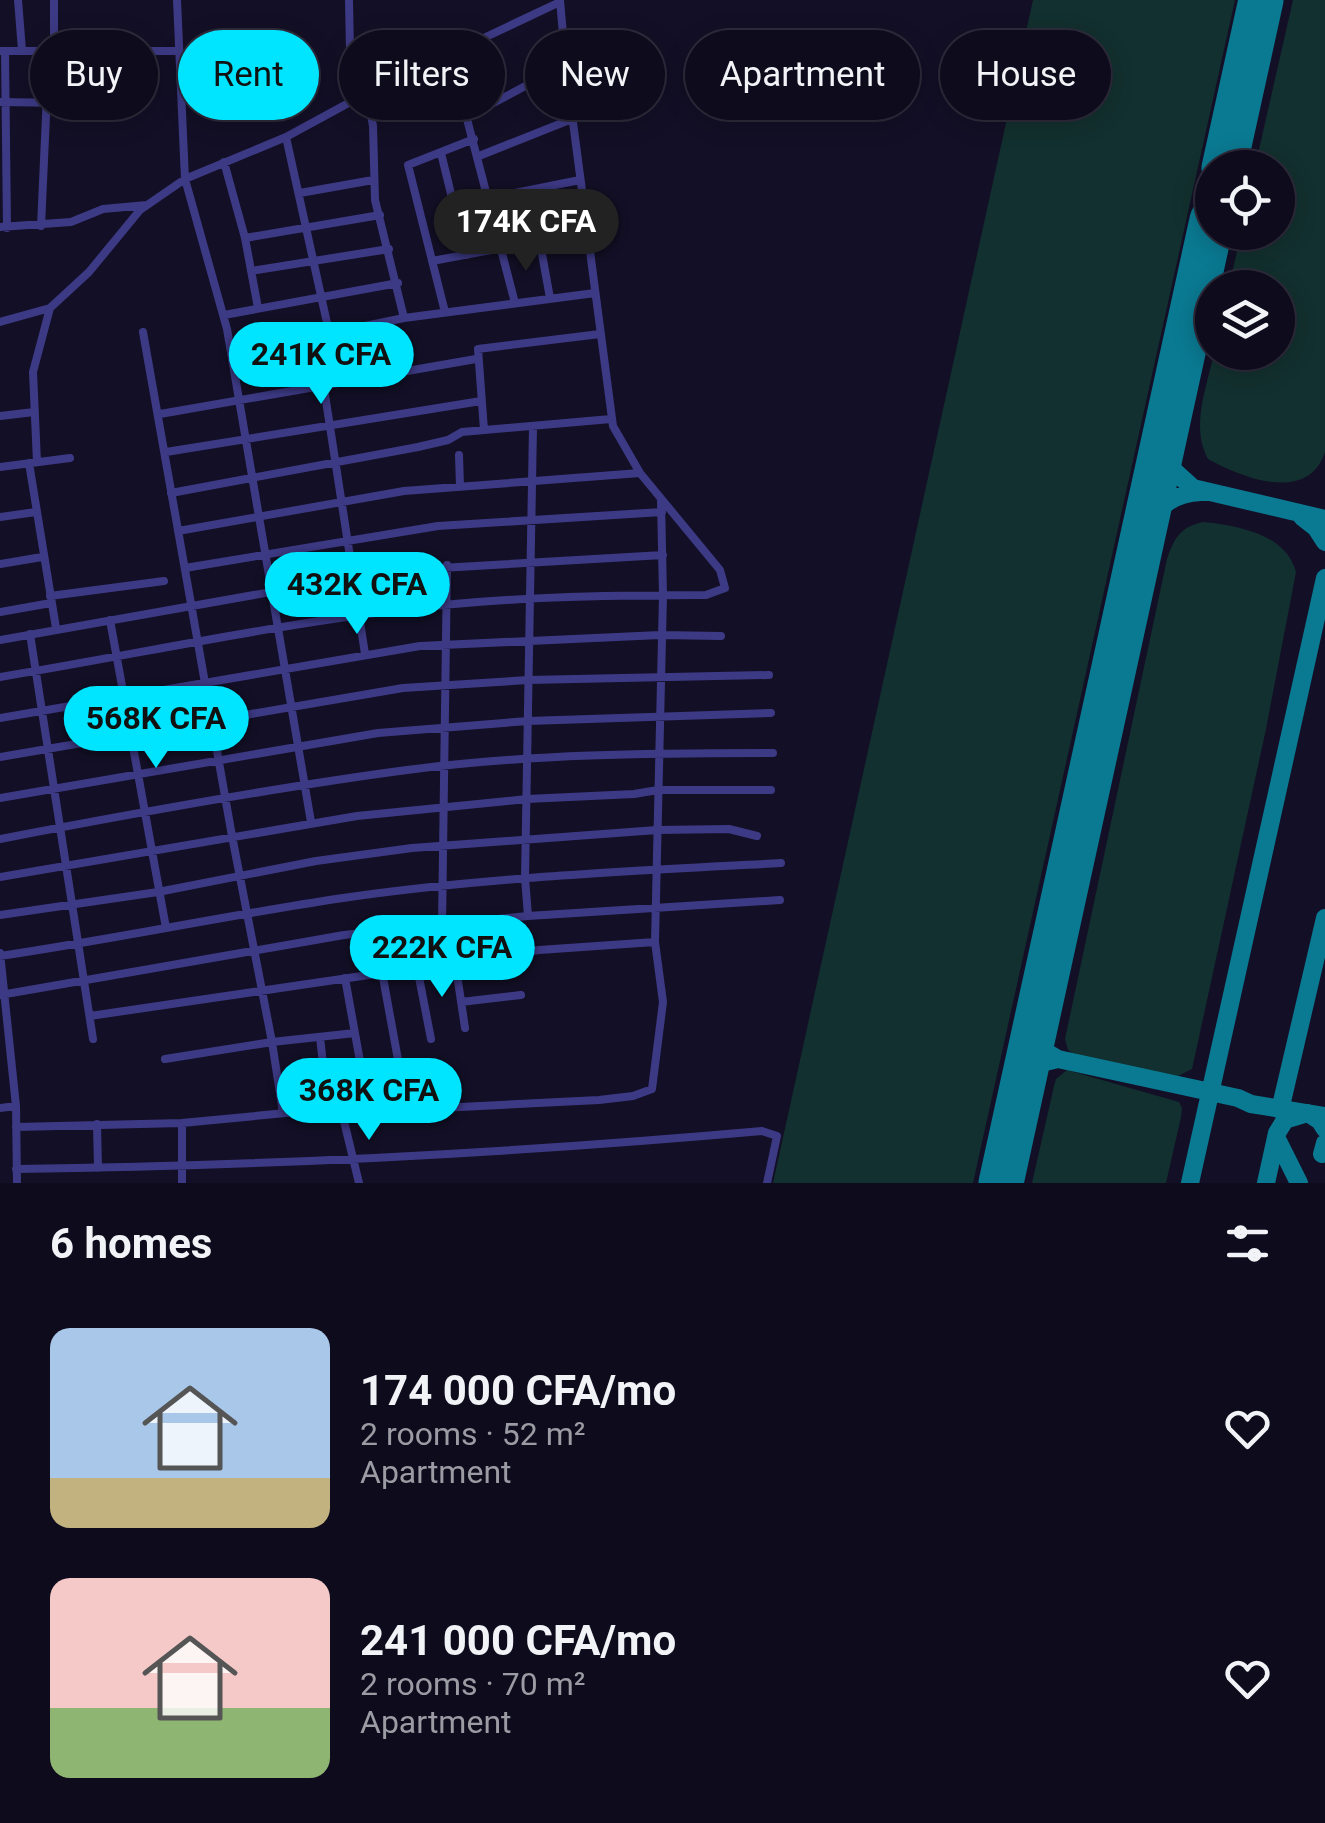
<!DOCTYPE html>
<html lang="en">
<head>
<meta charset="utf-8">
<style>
  body { margin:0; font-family:Roboto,sans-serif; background:#1c1929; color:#f1f3f6; height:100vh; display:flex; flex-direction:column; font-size:38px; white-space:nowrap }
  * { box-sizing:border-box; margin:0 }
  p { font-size:32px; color:#9b9ba3 }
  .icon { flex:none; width:55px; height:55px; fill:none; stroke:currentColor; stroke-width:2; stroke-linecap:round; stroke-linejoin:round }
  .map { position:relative; height:1183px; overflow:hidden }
  .side { display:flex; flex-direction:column; background:#0e0b1c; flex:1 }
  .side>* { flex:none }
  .banner { position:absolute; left:30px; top:30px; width:1265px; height:90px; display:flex; gap:20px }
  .controls { position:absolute; left:1195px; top:150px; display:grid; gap:20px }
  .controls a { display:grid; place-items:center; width:100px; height:100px; border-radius:50%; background:#0e0b1c; box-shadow:0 5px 25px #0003,0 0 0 2px #2e2b3b; font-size:50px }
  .price { position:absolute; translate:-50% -85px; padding:0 22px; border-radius:35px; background:#00e5ff; color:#111; font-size:32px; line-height:65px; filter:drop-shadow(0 2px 5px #0008) }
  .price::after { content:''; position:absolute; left:50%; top:60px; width:30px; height:22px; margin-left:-15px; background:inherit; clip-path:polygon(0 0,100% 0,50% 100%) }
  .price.on { background:#222; color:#fff }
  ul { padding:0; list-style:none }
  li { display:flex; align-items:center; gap:30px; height:250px; padding:0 50px }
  li span { display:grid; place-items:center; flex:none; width:280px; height:200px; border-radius:20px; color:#555 }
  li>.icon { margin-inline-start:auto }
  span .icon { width:120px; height:120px; fill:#fffc; stroke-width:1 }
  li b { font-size:42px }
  h2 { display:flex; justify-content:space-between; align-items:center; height:120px; padding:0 50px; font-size:42px }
  .chip { padding:0 35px; border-radius:45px; background:#0e0b1c; box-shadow:0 5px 25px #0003,0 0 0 2px #2e2b3b; font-size:35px; line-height:90px }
  .chip.on { background:#00e5ff; color:#111 }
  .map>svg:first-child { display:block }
  .green { fill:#12302f }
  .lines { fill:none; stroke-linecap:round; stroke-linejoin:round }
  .taxiway { stroke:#0a7a92; stroke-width:18 }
  .runway { stroke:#0a7a92; stroke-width:45 }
  .minor { stroke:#3d3a85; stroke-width:8 }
</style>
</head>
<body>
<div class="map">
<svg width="1325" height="1183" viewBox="0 0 1325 1183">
  <rect width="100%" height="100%" fill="#130f26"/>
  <path class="green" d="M1033,0h202l-262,1183h-200z
    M1293,0h32v452c-17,52 -83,26 -117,7 -18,-33 -1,-72 6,-106l64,-1v-64l-49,-1 12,-54 37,-1v-64l-23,-1z
    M1204,522c35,4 82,12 92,50l-30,157 -70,322 -4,18 -14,7 -100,-19 -10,-7 -3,-11 102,-480c7,-21 14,-33 37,-37z
    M1067,1070l112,32 3,6 -1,9 -15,66h-134l22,-97 2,-7z"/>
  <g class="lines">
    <path class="taxiway" d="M1165,437l7,32 21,19 132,31
      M1302,517l14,11 9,14
      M1145,528c14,-22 28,-35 56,-36
      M1035,1028l11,24 12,7
      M1024,1079l13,-15 21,-5 180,39 13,6 74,12
      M1280,1110l45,-192
      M1277,1139l22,44
      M1322,1154l3,-11
      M1190,1183l135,-605
      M1266,1183l11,-50 8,-13 23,-7 12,8 5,8"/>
    <path class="runway" d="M1224,168l37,-168
      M1001,1183l211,-963"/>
    <path class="minor" d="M18,0l4,50
      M177,0l8,179 42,150 84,493
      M349,0l2,100
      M54,50v-50
      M0,51h179
      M5,51l2,177
      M450,54l65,249
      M367,93l6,33 2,74 29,118
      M0,102l128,2
      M78,103l1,-53
      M467,117l64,-34 35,-14
      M286,137l43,195
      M441,153l25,102
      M479,156l93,-37
      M224,162l21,76 13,70
      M300,193l73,-13
      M490,198l90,-18
      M41,226l8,-176
      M0,227l71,-5 32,-13 44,-4
      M245,238l135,-23
      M540,243l10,55
      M503,251l84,-18
      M432,261l70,-13
      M251,271l138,-22
      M445,312l-37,-147 66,-26
      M224,315l174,-32
      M0,322l50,-14 39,-36 51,-62 45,-31 101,-42 81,-44 193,-91
      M143,332l89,504 40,206 83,-9
      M254,347l61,-8
      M160,414l316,-55
      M0,416l34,-4
      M484,430l-6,-81 122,-15
      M166,452l315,-51
      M459,455l1,31
      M37,462l-4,-90 17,-64
      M29,463l27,165
      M0,467l70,-9
      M171,493l247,-46 30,-7 14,-8 149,-13
      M0,517l36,-5
      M178,531l226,-40 236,-18
      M0,564l42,-7
      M185,568l253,-42 224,-14
      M50,596l114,-15
      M0,612l51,-9
      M110,620l56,308
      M30,634l63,405
      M0,640l389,-69 274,-16
      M365,654l-49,-318 88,-18 191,-25
      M0,677c133,-22 266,-51 400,-67 100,-13 205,-15 306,-15l19,-7 -5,-18 -80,-97 -27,-47 -47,-357 -6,-69
      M0,718l420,-72 240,-11 61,1
      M0,757l403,-69 125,-8 241,-5
      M0,798l378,-65 150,-12 243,-8
      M0,839c135,-26 271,-51 407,-69 121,-16 245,-17 366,-17
      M0,877l357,-61 170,-17 107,-5 24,-4h113
      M0,915l158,-23 158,-31 96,-13 245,-18 72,-1 28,7
      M528,916l-3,-38 8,-451
      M437,925l4,38
      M442,925l5,-360
      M0,953l16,153 1,77
      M0,956c115,-17 228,-41 343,-58 145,-21 292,-27 438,-35
      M455,961l10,67
      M417,967l14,72
      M382,972l25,137
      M345,978l24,133
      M0,995l344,-60 184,-19 252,-16
      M461,1002l60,-7
      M90,1016l449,-66 116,-8
      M320,1037l8,72
      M165,1059l107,-17 11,71
      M0,1108l16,-2
      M342,1113l17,70
      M182,1123v60
      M97,1124l1,44
      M16,1127l166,-4 146,-14 14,4 257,-13 34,-4 19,-7 11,-87 -8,-60 8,-347 -2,-95
      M16,1169c250,-3 497,-16 746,-38l15,5 -10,47"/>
  </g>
</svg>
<div class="controls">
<a><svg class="icon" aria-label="locate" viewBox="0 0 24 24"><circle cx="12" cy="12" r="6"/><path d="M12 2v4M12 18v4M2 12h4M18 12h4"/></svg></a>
<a><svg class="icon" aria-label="layers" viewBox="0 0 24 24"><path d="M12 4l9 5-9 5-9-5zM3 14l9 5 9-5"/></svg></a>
</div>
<b class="price on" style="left:526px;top:274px">174K CFA</b>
<b class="price" style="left:321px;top:407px">241K CFA</b>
<b class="price" style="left:357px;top:637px">432K CFA</b>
<b class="price" style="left:156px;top:771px">568K CFA</b>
<b class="price" style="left:442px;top:1000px">222K CFA</b>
<b class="price" style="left:369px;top:1143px">368K CFA</b>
<div class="banner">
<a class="chip">Buy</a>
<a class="chip on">Rent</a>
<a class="chip">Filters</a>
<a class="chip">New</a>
<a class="chip">Apartment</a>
<a class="chip">House</a>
</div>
</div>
<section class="side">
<h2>6 homes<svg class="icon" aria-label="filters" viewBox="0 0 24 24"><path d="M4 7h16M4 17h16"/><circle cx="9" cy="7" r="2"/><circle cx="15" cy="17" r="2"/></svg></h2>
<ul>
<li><span style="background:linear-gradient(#a9c7e8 75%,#c2b280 0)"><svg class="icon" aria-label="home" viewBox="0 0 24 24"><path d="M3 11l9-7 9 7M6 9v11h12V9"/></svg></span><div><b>174 000 CFA/mo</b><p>2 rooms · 52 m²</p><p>Apartment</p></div><svg class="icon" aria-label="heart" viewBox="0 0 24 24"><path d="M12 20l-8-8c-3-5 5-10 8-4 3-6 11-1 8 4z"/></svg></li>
<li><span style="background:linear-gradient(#f6c9c9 65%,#8fb573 0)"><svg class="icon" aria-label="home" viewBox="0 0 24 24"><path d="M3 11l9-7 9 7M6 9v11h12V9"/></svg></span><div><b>241 000 CFA/mo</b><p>2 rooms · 70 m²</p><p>Apartment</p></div><svg class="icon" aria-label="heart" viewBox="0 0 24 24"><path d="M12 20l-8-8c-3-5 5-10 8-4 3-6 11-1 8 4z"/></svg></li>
</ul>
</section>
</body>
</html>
